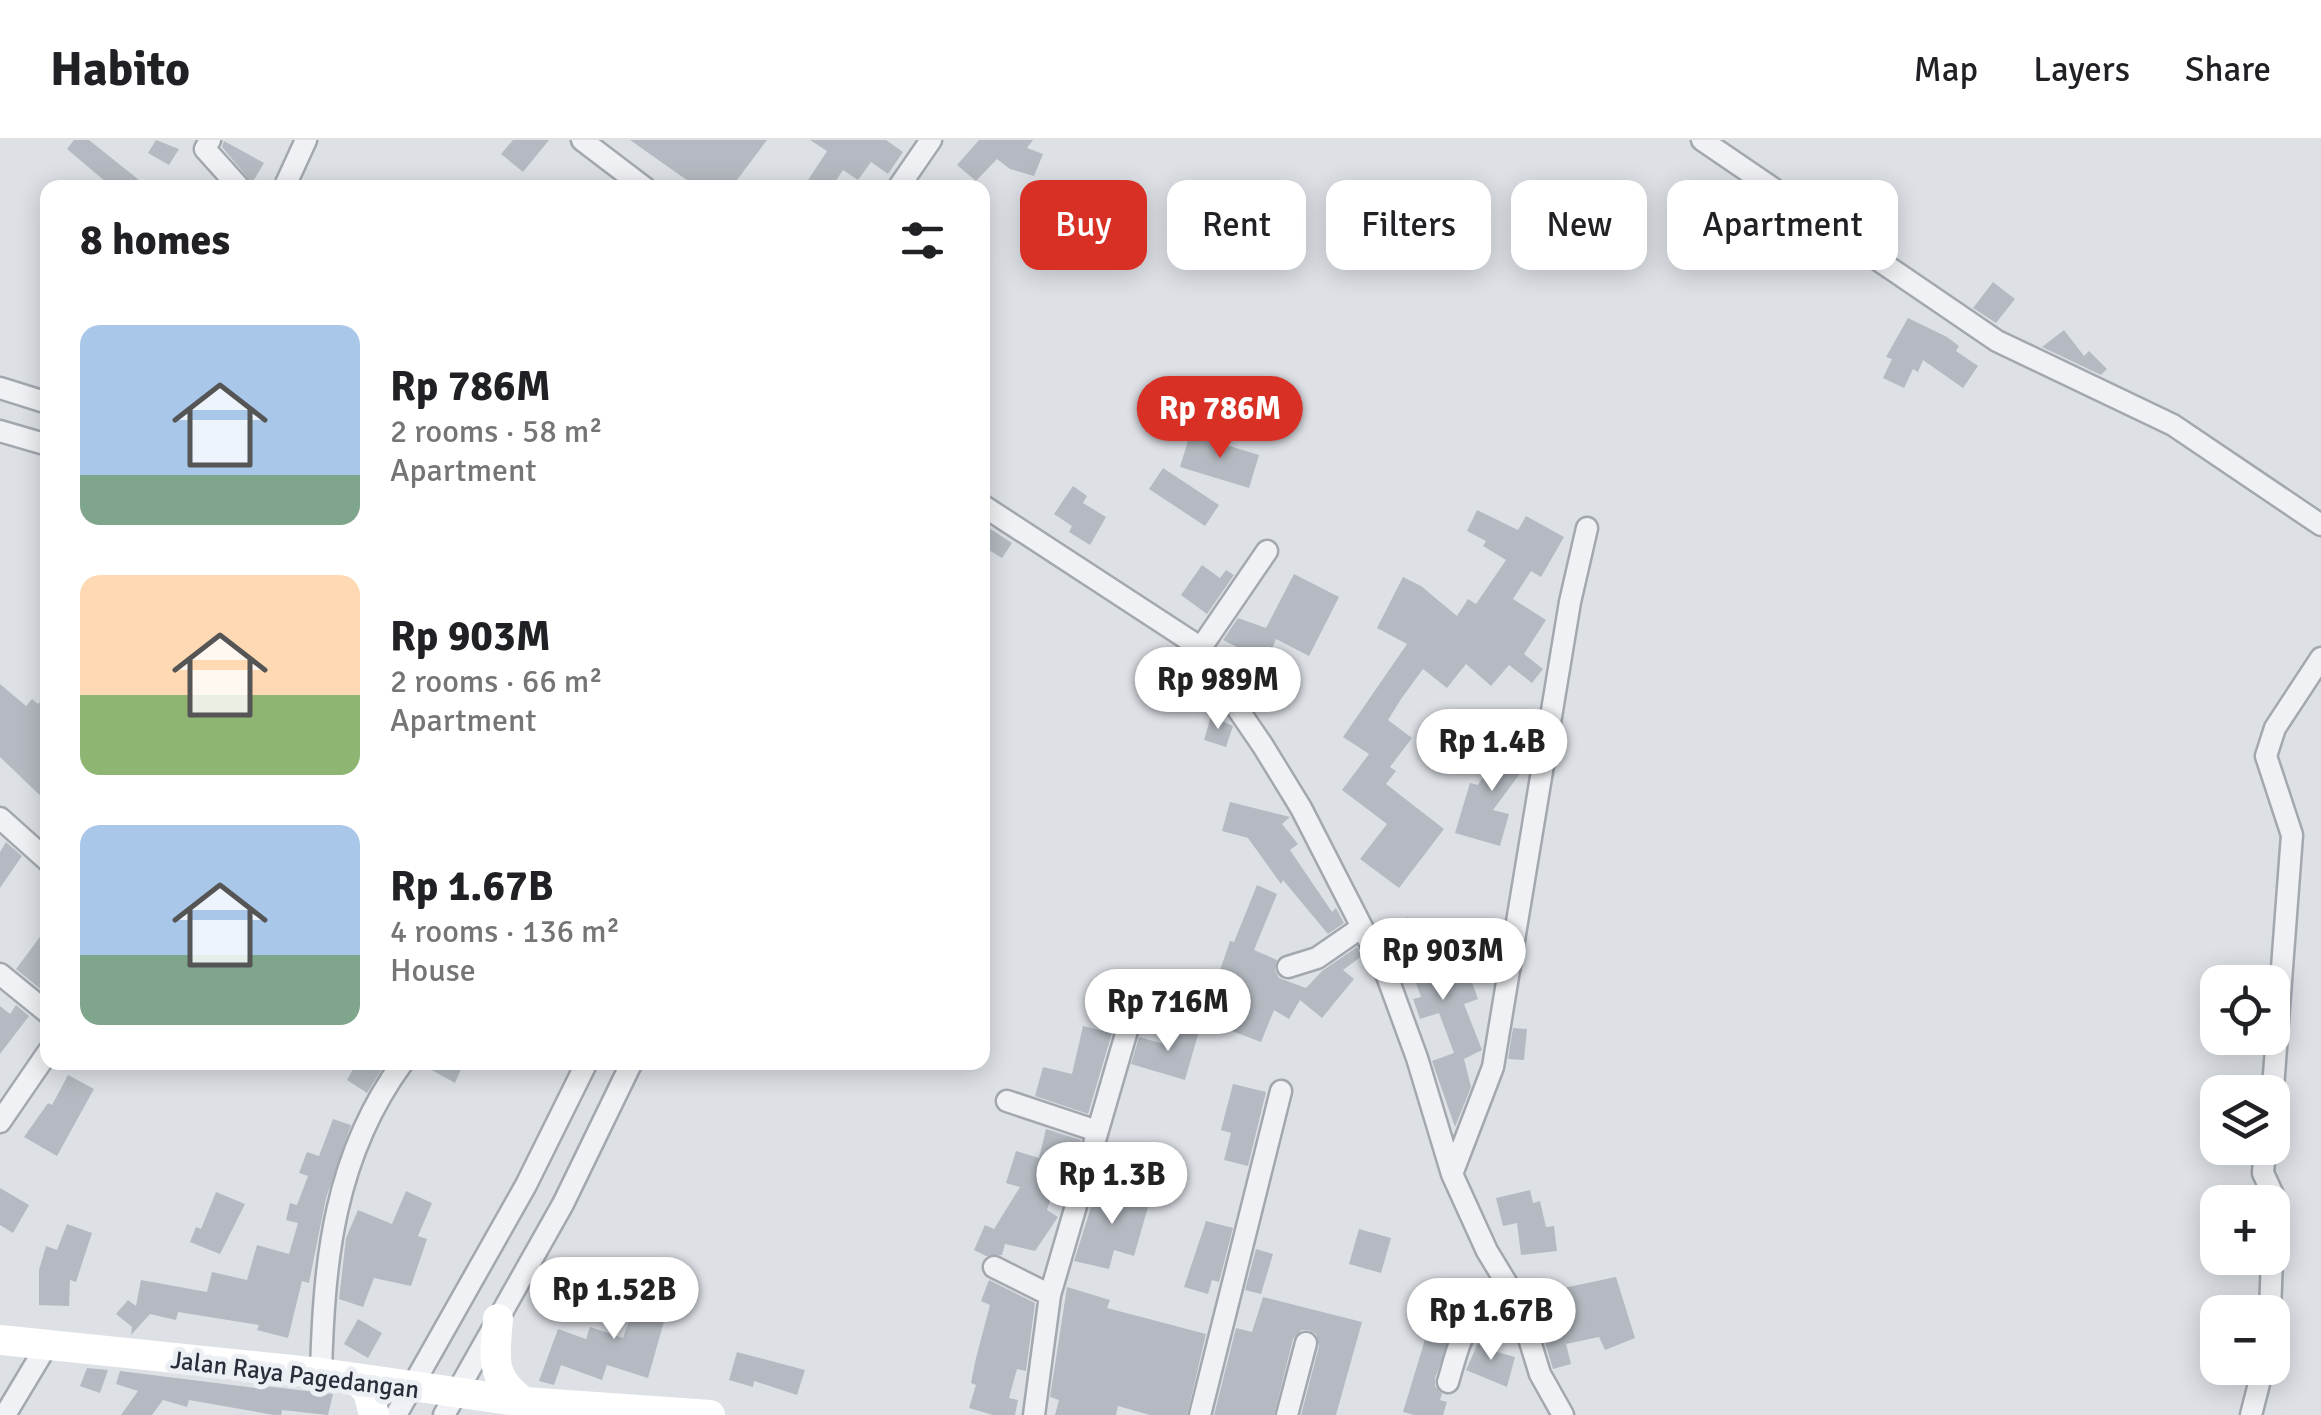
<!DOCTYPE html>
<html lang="en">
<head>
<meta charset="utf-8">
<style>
  body { margin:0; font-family:Signika,sans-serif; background:#f2f2f2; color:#202124; height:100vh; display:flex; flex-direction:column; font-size:38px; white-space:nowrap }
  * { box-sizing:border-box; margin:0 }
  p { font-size:32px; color:#757577 }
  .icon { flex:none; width:55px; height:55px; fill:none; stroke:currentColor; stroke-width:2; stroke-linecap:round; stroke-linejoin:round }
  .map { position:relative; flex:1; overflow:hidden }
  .details { position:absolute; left:40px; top:40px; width:950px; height:890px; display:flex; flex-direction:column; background:#fff; border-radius:20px; box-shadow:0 5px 25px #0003 }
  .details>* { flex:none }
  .top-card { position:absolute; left:1020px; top:40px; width:950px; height:90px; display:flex; gap:20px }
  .tools { position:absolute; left:2200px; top:825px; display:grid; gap:20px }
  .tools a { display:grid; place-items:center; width:90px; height:90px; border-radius:20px; background:#fff; box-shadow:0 5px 25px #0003; font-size:50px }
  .price { position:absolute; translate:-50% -85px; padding:0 22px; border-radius:35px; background:#fff; color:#222; font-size:32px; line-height:65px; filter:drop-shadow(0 2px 5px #0008) }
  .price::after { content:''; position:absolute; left:50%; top:60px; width:30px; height:22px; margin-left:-15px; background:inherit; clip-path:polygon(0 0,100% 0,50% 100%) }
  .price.on { background:#d93025; color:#fff }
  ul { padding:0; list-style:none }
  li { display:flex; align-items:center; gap:30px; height:250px; padding:0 40px }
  li span { display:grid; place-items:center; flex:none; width:280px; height:200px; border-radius:20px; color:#555 }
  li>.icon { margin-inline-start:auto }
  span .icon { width:120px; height:120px; fill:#fffc; stroke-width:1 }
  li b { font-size:42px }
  h2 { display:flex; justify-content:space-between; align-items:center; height:120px; padding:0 40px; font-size:42px }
  .pill { padding:0 35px; border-radius:20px; background:#fff; box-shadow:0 5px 25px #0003; font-size:35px; line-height:90px }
  .pill.on { background:#d93025; color:#fff }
  header { display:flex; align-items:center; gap:60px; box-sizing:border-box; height:140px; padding:0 50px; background:#fff; border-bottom:2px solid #e0e0e0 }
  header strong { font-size:48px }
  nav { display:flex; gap:55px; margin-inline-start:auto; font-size:35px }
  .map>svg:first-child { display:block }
  .building { fill:#b5bac2 }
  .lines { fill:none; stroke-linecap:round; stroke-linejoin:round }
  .street-casing { stroke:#a3a8af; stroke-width:25 }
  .street { stroke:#eff1f4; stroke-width:20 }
  .secondary { stroke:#fff; stroke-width:30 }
  .labels { text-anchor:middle; stroke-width:10; stroke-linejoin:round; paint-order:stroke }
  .street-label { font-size:25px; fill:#282f3b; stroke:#eceff3 }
</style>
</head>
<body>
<header>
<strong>Habito</strong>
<nav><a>Map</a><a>Layers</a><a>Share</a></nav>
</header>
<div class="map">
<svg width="2321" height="1275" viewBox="0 0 2321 1275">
  <rect width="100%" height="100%" fill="#dde1e6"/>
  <path class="building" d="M74,0h15l60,48h-36l-46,-39z
    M156,0l23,9 -10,16 -21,-12z
    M513,0h36l-26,32 -22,-18z
    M630,0h137l-36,48h-33z
    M810,0h76l17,12 -15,22 -17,-12 -13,18 -15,-10 -12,18h-28l24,-37z
    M979,0h54l-6,8 16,6 -9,22 -24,-7 -13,-10 -21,22 -19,-16z
    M224,1l40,22 -12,20 -30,-36z
    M1993,142l22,17 -19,24 -23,-15z
    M1908,178l39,19 12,9 -3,5 22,15 -15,22 -40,-28 -5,12 -5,-3 -9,19 -21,-10 9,-19 -6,-2z
    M2064,190l20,26 5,-5 18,18 -6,6 -59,-28z
    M1190,294l69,21 -10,33 -69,-21z
    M1163,328l56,37 -14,21 -56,-37z
    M1073,346l14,10 -4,7 23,14 -16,28 -21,-13 3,-6 -18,-12z
    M1477,370l41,20 8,-14 38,21 -23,40 -10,-6 -18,28 33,21 -22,34 19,15 -11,14 -23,-18 -18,21 -25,-22 -19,24 -24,-19 -22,30 -13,21 24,18 -22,29 6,4 -10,13 58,45 -45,59 -39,-29 27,-35 -45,-34 27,-36 -26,-17 64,-93 -30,-16 26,-51 18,9 36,30 11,-17 8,5 30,-44 -23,-14 3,-5 -19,-10z
    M989,388l23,15 -10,15 -20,-12z
    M1202,425l18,13 6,-8 8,5 -27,39 -26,-19z
    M1294,434l45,23 -30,59 -33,-17 -18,46 -27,-11 8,-26 -16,-8 15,-22 28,10z
    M0,544l26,22 6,-7 6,5 10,-10v109l-48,-46z
    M1211,576l22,10 -7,21 -22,-7z
    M1513,589l17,10 -15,24 9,5 -31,42 16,4 -9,32 -45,-13 15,-50 8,2z
    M1230,662l60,15 -8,7 16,20 -8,6 42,62 4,-4 8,15 -16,11 -45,-54 -2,4 -33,-46 -26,-7z
    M6,702l16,14 -22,32v-36z
    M1257,745l20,9 -23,56 23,10 -2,10 4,8 27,10 16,-17 35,-24 5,9 -19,14 11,9 -32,39 -22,-18 -11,19 -15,-9 -13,32 -58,-22 27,-79 4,1z
    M1408,777l11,21 22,-11 15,32 13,-5 7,18 -7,2 9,25 -14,5 18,46 -18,9 7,28 -16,40 -23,-66 22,-8 -15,-40 -19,6 -7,-20 8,-2 -8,-22 4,-2 -17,-35 -13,7 -7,-14z
    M48,786v69l-32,-26z
    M16,865l13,11 -29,38v-48l10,8z
    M1177,885l22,6 -14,49 -54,-16 8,-27 32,9z
    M1083,886l29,7 -24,81 -53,-18 8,-29 29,7z
    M1513,888l14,1 -3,31 -16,-1z
    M357,922h15l10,7 -15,24 -20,-13z
    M417,922h36l9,5 -7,16z
    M68,935l26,14 -37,67 -33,-19 24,-34 4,2z
    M1233,944l33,8 -18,74 -24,-6 7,-27 -10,-3z
    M333,979l18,6 -25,73 -17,85 -7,-2 -14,57 -31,-8 2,-5 -81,-13 -2,8 -26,-6 -19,21 1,-8 -16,-13 12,-14 8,6 5,-26 66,12 5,-20 35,8 10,-35 32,9 9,-31 -12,-3 4,-17 7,2 11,-29 -9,-3 8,-21 12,4z
    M1046,989l35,11 -7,23 -11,-3 -16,50 11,7 -23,34 -30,-7 -3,11 -16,1 -12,-6 11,-25 9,4 26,-42 -14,-4 10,-32 23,7z
    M1098,1045l52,15 -16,56 -20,-6 -5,19 -35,-8z
    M0,1048l29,17 -16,28 -13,-8z
    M1530,1050l3,13 7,-2 6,26 8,-1 3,25 -36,4 -4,-32 -14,3 -7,-28z
    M406,1051l26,12 -14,33 9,3 -16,47 -37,-8 -11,29 -24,-8 7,-61 12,-28 34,14z
    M216,1052l29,12 -25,50 -30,-12 6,-15 5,2z
    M1206,1081l27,7 -14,54 -7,-2 -4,14 -24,-7z
    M67,1084l25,9 -16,49 -6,-2 -1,26 -30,-1v-35l7,-24 11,4z
    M1359,1089l32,9 -10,35 -32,-9z
    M1256,1109l17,5 -12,40 -16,-4z
    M1616,1137l19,61 -30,12 -6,-13 -33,7 5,20 -18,5 -13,-43 10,-5 -6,-29z
    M1440,1138l30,9 -35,91v8l7,8 -2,6 7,2 -4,13h-29l-11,-3 24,-79 -13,-4 7,-27 11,3z
    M989,1140l46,23 -9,68 -9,-2 -8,29 9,2 -3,15h-22l-24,-7 7,-23 -5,-2 5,-25 14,-53 -9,-4z
    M642,1143l30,10 -24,85 -41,-13 -5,15 -41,-15 -7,20 -15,-4 19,-52 28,10 4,-12 33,11z
    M1067,1147l43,13 -3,8 99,26 -19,81h-37l-32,-9 -2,9h-61l4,-15 -9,-3z
    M1263,1157l99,25 -26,93h-35l18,-69 -3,-12 -7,-4h-7l-9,9 -19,76h-60l22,-87 16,4z
    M358,1179l24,14 -14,25 -24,-14z
    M1482,1194l11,3 -3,13 25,7 -8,30 -41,-17z
    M737,1212l68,18 -8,25 -43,-14 -1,6 -24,-7z
    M87,1228l21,2 -8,23 -20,-7z
    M120,1231l143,18 1,-3 69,8 -5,21 -46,-5 -1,5h-7l-85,-15 -2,7 -24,-7 -11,15h-31l17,-24 -22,-7z"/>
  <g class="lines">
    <defs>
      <path id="street" d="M210,0l-5,9 35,39
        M582,0l63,48
        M1702,0l295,201 176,84 148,100
        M284,48l22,-48
        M898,48l33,-48
        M0,248l48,15
        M0,291l48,14
        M982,365l210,137 71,104 38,62 86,168 30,82 35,116 35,77 31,51 22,72 23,41
        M1200,509l67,-98
        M0,678l48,43
        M1288,827l29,-9 45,-31
        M0,834l48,39
        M1007,961l90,30
        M2272,961l20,-266 -26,-79 9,-28 46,-70
        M0,982l48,-70
        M2265,1008l-2,25 12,26 -3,55
        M1452,1034l41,-107 77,-465 17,-74
        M994,1127l56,28
        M2270,1172l2,-54
        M321,1233c3,-113 13,-217 82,-311
        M1448,1242c16,-55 14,-61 70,-80
        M5,1275l42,-70
        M396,1275l130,-230 61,-123
        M444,1275l119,-211 69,-142
        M1034,1275l16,-120 78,-268
        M1200,1275l81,-324
        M1287,1275l19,-72
        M2251,1275l12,-47"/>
    </defs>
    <use href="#street" class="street-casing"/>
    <use href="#street" class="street"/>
    <path class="secondary" d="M498,1179c-3,39 -9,58 26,83
      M0,1200l321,33 203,29 186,13
      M354,1238l14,13 6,24"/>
  </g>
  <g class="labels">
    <g class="street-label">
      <text transform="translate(295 1234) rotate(7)" y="9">Jalan Raya Pagedangan</text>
    </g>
  </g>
</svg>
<div class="tools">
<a><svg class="icon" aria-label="locate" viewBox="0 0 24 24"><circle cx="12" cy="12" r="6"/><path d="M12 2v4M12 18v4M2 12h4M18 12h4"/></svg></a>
<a><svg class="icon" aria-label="layers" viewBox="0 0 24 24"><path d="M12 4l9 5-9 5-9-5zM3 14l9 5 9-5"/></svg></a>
<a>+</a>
<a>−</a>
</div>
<b class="price on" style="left:1220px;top:321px">Rp 786M</b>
<b class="price" style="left:1218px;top:592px">Rp 989M</b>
<b class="price" style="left:1492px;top:654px">Rp 1.4B</b>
<b class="price" style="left:1443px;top:863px">Rp 903M</b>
<b class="price" style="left:1168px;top:914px">Rp 716M</b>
<b class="price" style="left:1112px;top:1087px">Rp 1.3B</b>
<b class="price" style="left:614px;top:1202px">Rp 1.52B</b>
<b class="price" style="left:1491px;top:1223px">Rp 1.67B</b>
<div class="top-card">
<a class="pill on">Buy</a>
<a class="pill">Rent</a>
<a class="pill">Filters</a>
<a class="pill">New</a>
<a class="pill">Apartment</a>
</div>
<section class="details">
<h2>8 homes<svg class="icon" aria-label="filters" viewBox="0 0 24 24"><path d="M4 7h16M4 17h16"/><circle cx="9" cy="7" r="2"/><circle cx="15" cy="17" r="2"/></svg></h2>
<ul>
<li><span style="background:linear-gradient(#a9c7e8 75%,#7fa58c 0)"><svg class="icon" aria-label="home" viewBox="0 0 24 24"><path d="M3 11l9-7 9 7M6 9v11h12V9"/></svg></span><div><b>Rp 786M</b><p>2 rooms · 58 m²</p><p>Apartment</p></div></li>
<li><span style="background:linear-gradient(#ffd9b3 60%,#8fb573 0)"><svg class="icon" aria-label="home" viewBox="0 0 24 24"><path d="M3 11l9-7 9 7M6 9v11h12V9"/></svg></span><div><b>Rp 903M</b><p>2 rooms · 66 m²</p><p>Apartment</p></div></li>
<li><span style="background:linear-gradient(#a9c7e8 65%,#7fa58c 0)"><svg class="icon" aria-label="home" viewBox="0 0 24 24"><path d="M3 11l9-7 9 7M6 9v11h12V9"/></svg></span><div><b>Rp 1.67B</b><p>4 rooms · 136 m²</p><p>House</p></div></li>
</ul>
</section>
</div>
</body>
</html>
